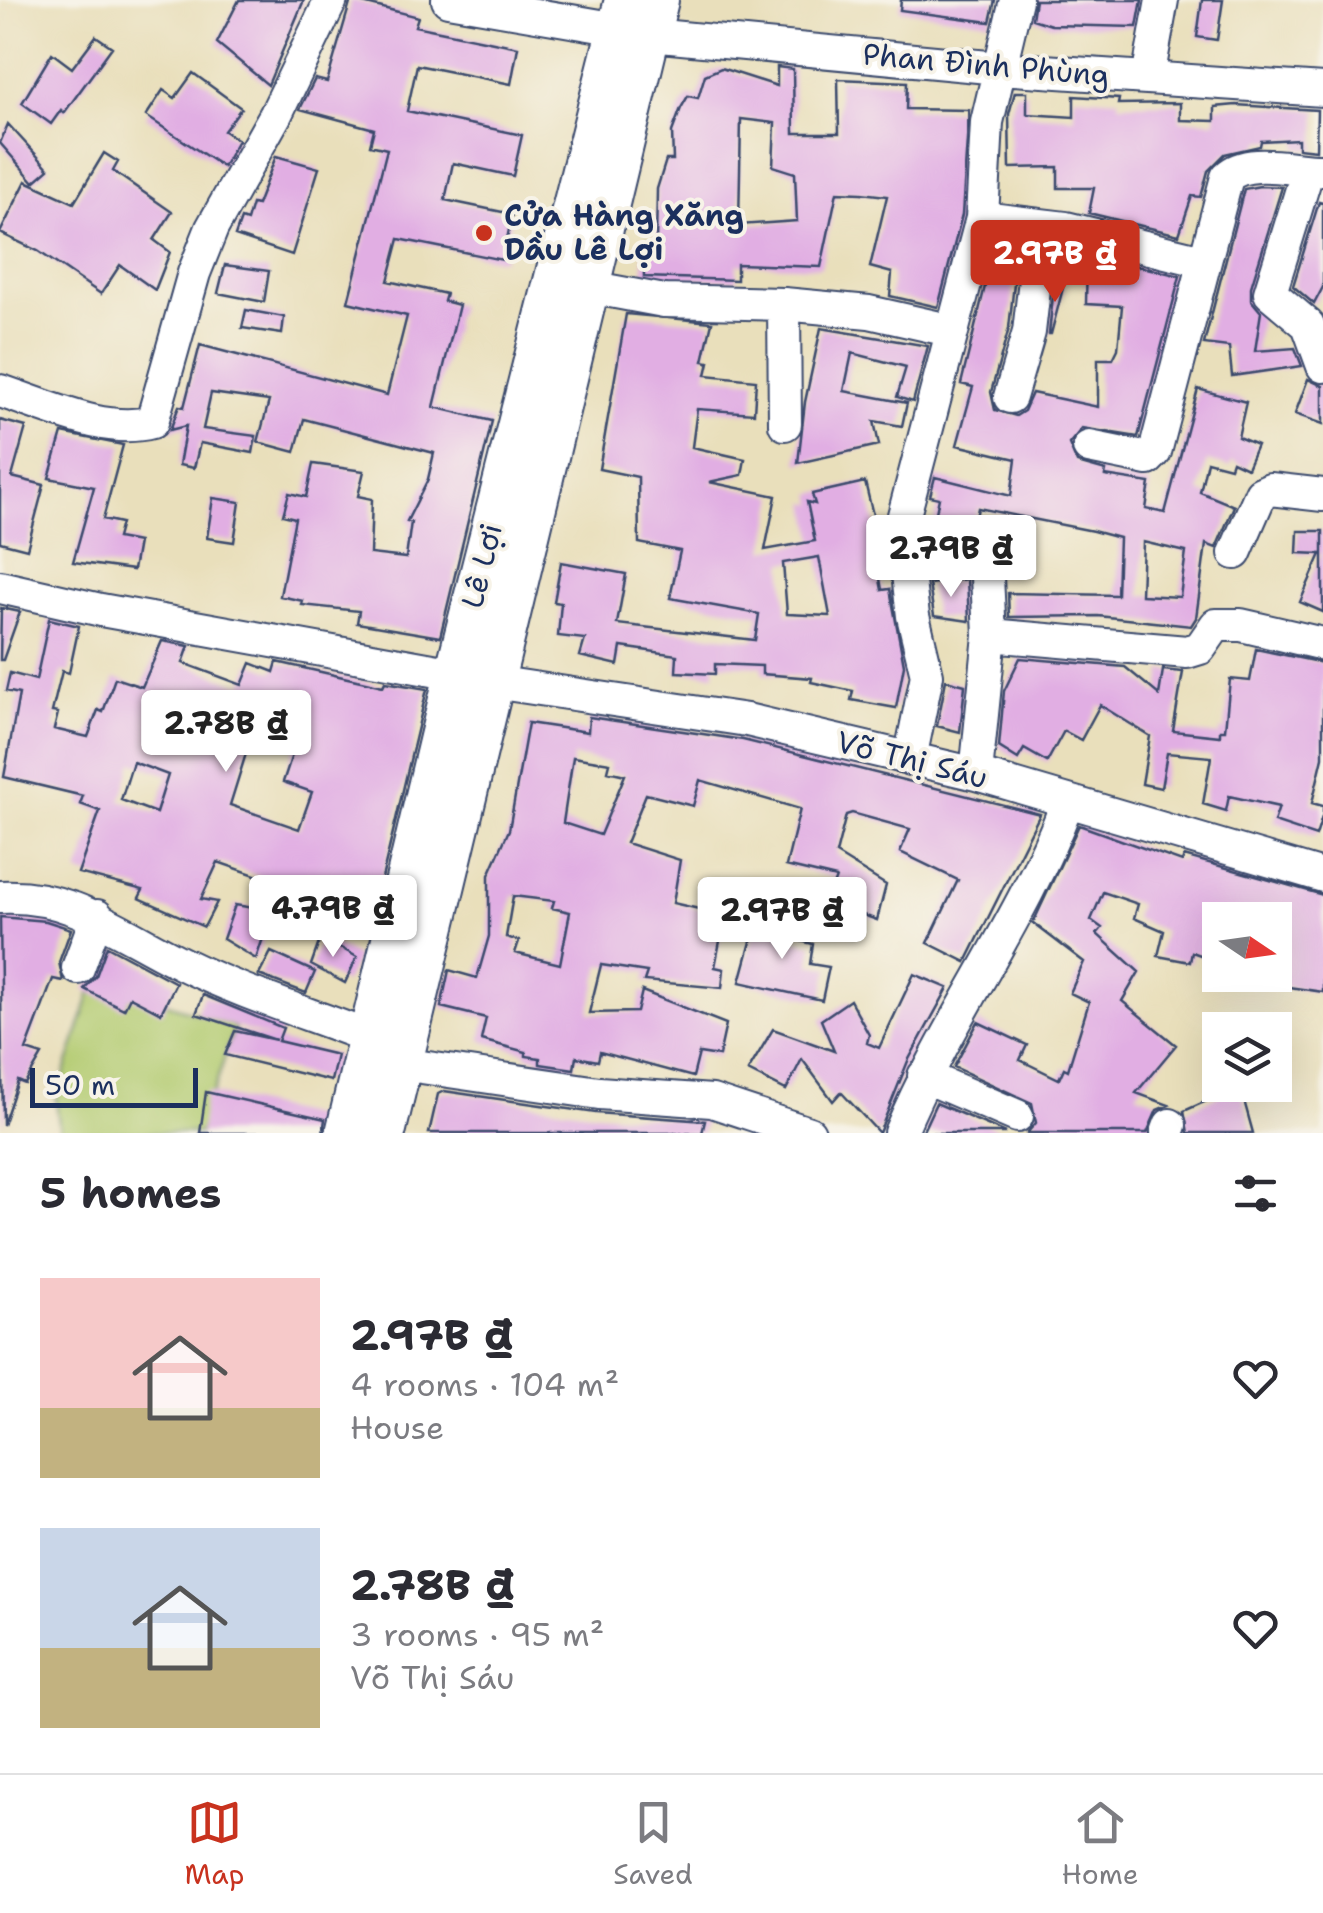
<!DOCTYPE html>
<html lang="en">
<head>
<meta charset="utf-8">
<style>
  body { margin:0; font-family:"Shantell Sans",sans-serif; background:#f7f7f7; color:#2b2b33; height:100vh; display:flex; flex-direction:column; font-size:38px; white-space:nowrap }
  * { box-sizing:border-box; margin:0 }
  p { font-size:32px; color:#7c7c81 }
  .icon { flex:none; width:55px; height:55px; fill:none; stroke:currentColor; stroke-width:2; stroke-linecap:round; stroke-linejoin:round }
  .map { position:relative; height:1133px; overflow:hidden }
  .side { display:flex; flex-direction:column; background:#fff; flex:1 }
  .side>* { flex:none }
  .needle { width:65px; rotate:103deg }
  .controls { position:absolute; left:1202px; top:902px; display:grid; gap:20px }
  .controls a { display:grid; place-items:center; width:90px; height:90px; border-radius:0px; background:#fff; box-shadow:0 10px 40px #0002; font-size:50px }
  .scale { position:absolute; left:30px; bottom:25px; width:168px; box-sizing:border-box; padding-left:10px; border:5px solid #1b2f5e; border-top:0; font-size:28px; line-height:35px; white-space:nowrap; color:#1b2f5e; -webkit-text-stroke:8px #f7f3e8; paint-order:stroke }
  .price { position:absolute; translate:-50% -85px; padding:0 22px; border-radius:10px; background:#fff; color:#222; font-size:32px; line-height:65px; filter:drop-shadow(0 2px 5px #0008) }
  .price::after { content:''; position:absolute; left:50%; top:60px; width:30px; height:22px; margin-left:-15px; background:inherit; clip-path:polygon(0 0,100% 0,50% 100%) }
  .price.active { background:#c8321e; color:#fff }
  ul { padding:0; list-style:none }
  li { display:flex; align-items:center; gap:30px; height:250px; padding:0 40px }
  li span { display:grid; place-items:center; flex:none; width:280px; height:200px; border-radius:0px; color:#555 }
  li>.icon { margin-inline-start:auto }
  span .icon { width:120px; height:120px; fill:#fffc; stroke-width:1 }
  li b { font-size:42px }
  h2 { display:flex; justify-content:space-between; align-items:center; height:120px; padding:0 40px; font-size:42px }
  .tab-bar { display:flex; justify-content:space-around; align-items:center; height:140px; border-top:2px solid #e1e1e2; background:#fff; font-size:28px; color:#7c7c81 }
  .tab-bar a { display:grid; justify-items:center; gap:5px }
  .tab-bar .active { color:#c8321e }
  .map>svg:first-child { display:block }
  .green { fill:#b2cb70; stroke:#667d67; stroke-width:2.5 }
  .building { fill:#e1aee3; fill-rule:evenodd }
  .lines { fill:none; stroke-linecap:round; stroke-linejoin:round }
  .minor-casing { stroke:#3a496c; stroke-width:36 }
  .major-casing { stroke:#3a496c; stroke-width:44 }
  .minor { stroke:#fff; stroke-width:32 }
  .major { stroke:#fff; stroke-width:40 }
  .poi-dot { fill:#c8321e; stroke:#f7f3e8; stroke-width:4 }
  .labels { text-anchor:middle; stroke-width:8; stroke-linejoin:round; paint-order:stroke }
  .street-label { font-size:30px; fill:#1b2f5e; stroke:#f7f3e8 }
  .poi-label { font-size:30px; font-weight:bold; fill:#1b2f5e; stroke:#f7f3e8; text-anchor:start }
</style>
</head>
<body>
<div class="map">
<svg width="1323" height="1133" viewBox="0 0 1323 1133">
  <rect width="100%" height="100%" fill="#f7f3e8"/>
  <filter id="ink" filterUnits="userSpaceOnUse"><feTurbulence type="fractalNoise" baseFrequency=".01" numOctaves="2"/><feDisplacementMap in="SourceGraphic" scale="20" xChannelSelector="R" yChannelSelector="G"/><feConvolveMatrix kernelMatrix="1 2 1 2 8 2 1 2 1" color-interpolation-filters="sRGB"/></filter>
  <filter id="wash" filterUnits="userSpaceOnUse"><feTurbulence type="fractalNoise" baseFrequency=".0048" numOctaves="4" result="noise"/><feDisplacementMap in="SourceGraphic" scale="40" xChannelSelector="R" yChannelSelector="G"/><feGaussianBlur stdDeviation="2.25" result="paint"/><feColorMatrix in="noise" values="0 0 0 0 0 0 0 0 0 0 0 0 0 0 0 0 0 1.4 0 .05"/><feComposite in="paint" operator="in"/></filter>
  <g filter="url(#wash)">
    <rect width="100%" height="100%" fill="#e9dfbb"/>
    <path class="green" d="M95,980l140,46 -35,107h-140l-4,-33z"/>
    <g id="blocks">
      <path class="building" d="M239,0h65l-36,85 -51,-42z
        M351,0l67,17 -3,9 103,21 -7,37 -94,-19 -10,46 115,24 -9,41 -60,-13 -8,37 67,14 -9,46 -104,-21 -11,42 58,13 -2,7 15,4 -25,102 58,14 -52,216 -83,-14 2,-12 -57,-6 1,-4 -23,-5 15,-78 -12,-3 6,-22 17,4 7,-33 51,7 -6,25 14,3 -2,55 36,4 5,-36 -4,-1 21,-42 6,-26 -130,-34 -9,33 -37,-10 11,-41 -58,-8 -8,36 53,7 -3,17 -53,-10 -6,25 -15,-3 7,-39 -16,4 9,-24 5,1 16,-62 187,50 20,-79 -59,-14 39,-153 -17,-4 4,-16 -74,-20 15,-30 12,3z
        M901,0h94l-5,22 -90,-12z
        M1035,0h107l-5,27 -86,-2 -19,-6z
        M1202,0h21l-6,40 -20,-3z
        M96,36l16,11 -48,66 -3,-3 -10,14 -29,-21 30,-50 20,15z
        M777,67l16,2 1,64h45l-1,-54 69,3 -1,27 63,1 -7,105 -24,92 -48,-11 2,-23 -22,-6 17,-71 -26,-3 -24,-1 -16,75 -84,-3v16l-93,-3 -1,-32h13l1,-56 9,-29h7l-1,-28 9,-24 7,-12 10,2 7,-23 16,-7 56,18zM741,119l34,4 -2,43 22,7 2,48 -58,4z
        M193,73l48,35 -17,23 14,9 -15,27 -77,-51 17,-26 12,8z
        M1015,92h12v22l47,3v-21l45,3 -1,5 62,-1v17l35,1v-14l21,-2 81,5 -1,40 -18,-2v-9l-37,2 -1,5 -35,8 -17,17 -7,26 -9,-1 -13,39 -90,-22 5,-25h-36v-21l-48,1 -1,-54z
        M8,124l41,45 -15,13 -34,-39z
        M104,153l14,9 -5,9 59,41 -18,28 16,12 -15,38 -35,-25 -19,29 -63,-43 -38,-18 26,-52 48,22z
        M276,156l43,12 -27,87 -57,-19 6,-17 6,2 5,-17 5,1z
        M1260,186l22,1 -31,100v13l10,12 -6,39 40,-3 7,18 -70,10 -3,-29 -25,-3 40,-155z
        M1319,202l4,1v84l-9,17 -21,-18z
        M1059,247l121,29 -42,161 -56,-9 -13,16 8,19 29,8 -1,5 45,7 -4,26 19,4 33,-124 48,13 -8,35 19,8 -10,23 -15,-7 -2,6 -23,-6 -7,31 34,14 -18,42 -10,-4 -10,74 -5,8 -93,-10 -89,1 -1,-24 109,2 2,-57 -26,-7 -115,-23 -12,55 -39,-6 12,-59 -9,-2 5,-19 76,19 5,-37 -59,-14 16,-58 -12,-3 30,-122 25,4 -7,62 -18,64 4,18 21,6 8,-5 8,-18 66,14v-48h15l5,-10 4,-43 -36,-2 1,-46 -29,-5zM1143,542l43,10 -6,45 -39,-2z
        M225,265l44,6 -5,31 -46,-9z
        M1054,286l9,2 -12,46h-2z
        M246,310l38,7 -2,17 -40,-6z
        M626,314l86,8 -9,39 6,1 -3,13 50,5 -2,33 -57,-4 -5,38 53,12 -3,16 -33,7 67,14 -11,54 50,-9 -8,-39 8,2 -3,-10 53,-12 15,62 -6,1 8,45 8,-1 14,76 -8,43 -45,-8 2,-9 -42,-9 1,-4 -50,-4v-8l-47,-2v10l-39,-2 1,-17 -56,-8 -3,18 -38,-9 5,-17 -27,-3 3,-33 -7,-1 7,-40 65,12 -9,50 138,16 4,-26 -89,-16 10,-47 -41,-8 -1,-66 -39,-8zM819,557l11,59 -43,-2 -4,-51z
        M821,328l107,18 -15,56 -16,-5 9,-30 -54,-14 -8,38 63,12 -5,23 -28,-5 5,24 -81,18 7,-61z
        M1308,379l15,7v38l-28,-10z
        M0,420l26,7 -14,50 32,8 -17,64 -27,-7z
        M62,433l61,12 -20,74 18,4 -4,15 21,4 -5,28 -60,-8 21,-75 -45,-9z
        M213,498l27,4 -6,40 -27,-4z
        M1298,531h25v81l-23,-10 21,-48 -24,-1z
        M967,579l2,42 -35,-5 -5,-32z
        M1,608l19,4 -17,48h-3z
        M49,619l30,7 -10,47 -7,-2 -10,41 6,1 -4,16 34,8 10,-27 5,2 12,-34 27,9 20,-46 27,5 -6,17 59,22 9,-22 23,9 3,-10 106,24 2,-4 42,7 -54,227 -155,-54 -17,37 16,3 -13,25 -65,-29 4,-8 -65,-17 22,-62 -20,-7 3,-8 -79,-19 15,-83 -13,-3 4,-18 26,7zM258,715l43,13 -18,54 29,10 -13,37 -69,-24zM133,762l35,13 -12,38 -35,-13z
        M1256,649l67,14v94l-11,46 11,3v8l-7,22 -42,-14 5,-15 -50,-11 -3,15 -23,-7 8,-47 -44,-4 -6,35 -19,-4 8,-48 -50,-31 -19,35 -17,-9 -17,31 -23,-13 -6,10 -19,-12 5,-56 16,-33 105,9 34,28 4,-25 20,2 -10,59 47,5v-6h5l5,-51 20,2z
        M946,680l19,5 -5,47 -23,-6z
        M589,717l154,23 297,74 -74,148 -38,-19 30,-63 -58,-28 10,-23 -58,-16 -6,2 -10,39 50,31 -9,35 -50,-18 9,-24 -50,-12 14,-57 -100,-29 -7,26 -47,-12 -20,49 54,17 -7,43 52,12 -10,52 9,2 -2,19 -78,-7 3,-9 -46,-7 -12,48 48,-1 5,-21 84,33 -7,32 -20,-3 -6,24 -93,-25 -2,9 -22,-4 -2,12 -34,-5v-6l-14,-2v-4l-45,-12 5,-22 -45,-11 8,-37 28,8 12,-42v-61l20,-45 19,-107 60,9zM573,757l37,6 -2,8 17,4 -25,60 -37,-12zM513,896l41,5 -2,7 18,4 -10,52 -45,-11 4,-12 -13,-4z
        M1079,825l103,37 2,-6 139,39v97l-48,-7v-65h-55v42l-28,-10 -2,10 -32,-6 6,-25 -30,-13 4,-14 -35,-12 -12,28 11,8 -5,6 42,38 -17,29 54,44 -40,48 33,12 -12,5 -10,23h-120l9,-10 -4,-20 -78,-36 24,-45 49,23 -7,15 39,19 5,-11 4,2 21,-68 -19,-9 14,-31 -51,-39z
        M235,905l25,4 -4,9 11,8 -11,33 -33,-20z
        M758,916l29,4 -3,17 29,7 -3,20 19,3 -7,33 -82,-18z
        M0,917l46,4 25,8 -12,33 4,19 -10,-2 -27,71 16,5 -17,29 -7,-3 -15,44z
        M321,937l36,20 -12,26 -34,-18z
        M107,946l69,37 -15,30 -31,-16 -6,12 -40,-20 12,-13z
        M271,952l44,20 -9,21 -47,-18z
        M914,974l34,14 -40,73 -29,72 -38,-41 -8,9 -31,-42 -16,31 -38,-19 25,-42 61,22 -13,-31 29,-20 19,35 -2,8 12,5z
        M203,995l80,33 -5,13 59,14 -6,26 -106,-26 10,-24 41,9 -80,-26z
        M1240,1086l13,47h-65l-4,-22z
        M444,1091l152,22 109,8 -3,12h-273l9,-39z
        M206,1092l119,27 -2,14h-123z
        M936,1103l70,30h-84z"/>
    </g>
  </g>
  <g filter="url(#ink)">
    <use href="#blocks" fill-opacity="0" stroke="#3a496c" stroke-width="2.5"/>
    <g class="lines">
      <defs>
        <path id="minor" d="M448,0l170,29
          M650,35l349,33 324,22
          M1148,78l14,-78
          M1312,171l-6,5 -36,117 38,32 15,41
          M982,218l84,10 137,33
          M589,287l75,14 120,3 85,8 80,18
          M784,304l1,120
          M0,391c45,14 105,44 152,31l42,-149 18,-45 64,-114 55,-114
          M1010,397l19,-65 12,-105
          M1089,447l59,12 7,-7 72,-275c21,-21 69,-6 96,-7
          M1235,553l26,-60 9,-4 53,6
          M0,587l101,23 354,64
          M990,635l197,17 13,-4 16,-23h25l82,19
          M493,682l254,38 229,54 347,102
          M910,759l17,-84 -14,-59 -11,-93 80,-305 5,-96 29,-122
          M976,774l14,-139 -4,-77
          M0,897c72,-4 121,37 183,67 59,29 124,49 186,73
          M78,968l19,-52
          M401,1064l198,29 113,8 97,32
          M924,1076l93,40
          M900,1133c48,-115 124,-214 167,-330
          M1167,1133l3,-8"/>
        <path id="major" d="M346,1133l109,-459 170,-674
          M385,1133l273,-1133"/>
      </defs>
      <use href="#minor" class="minor-casing"/>
      <use href="#major" class="major-casing"/>
      <use href="#minor" class="minor"/>
      <use href="#major" class="major"/>
    </g>
  </g>
  <circle class="poi-dot" cx="484" cy="233" r="10"/>
  <g class="labels">
    <g class="street-label">
      <text transform="translate(986 65) rotate(5)" y="10">Phan Đình Phùng</text>
      <text transform="translate(482 566) rotate(-76)" y="10">Lê Lợi</text>
      <text transform="translate(912 760) rotate(14)" y="10">Võ Thị Sáu</text>
    </g>
    <g class="poi-label">
      <text x="504" y="226">Cửa Hàng Xăng<tspan x="504" dy="34">Dầu Lê Lợi</tspan></text>
    </g>
  </g>
</svg>
<div class="controls">
<a><svg class="needle" viewBox="-14 -14 28 28"><path d="M0-13l5 13h-10z" fill="#e53935"/><path d="M0 13l5-13h-10z" fill="#7c7c81"/></svg></a>
<a><svg class="icon" aria-label="layers" viewBox="0 0 24 24"><path d="M12 4l9 5-9 5-9-5zM3 14l9 5 9-5"/></svg></a>
</div>
<div class="scale">50 m</div>
<b class="price active" style="left:1055px;top:305px">2.97B ₫</b>
<b class="price" style="left:951px;top:600px">2.79B ₫</b>
<b class="price" style="left:226px;top:775px">2.78B ₫</b>
<b class="price" style="left:333px;top:960px">4.79B ₫</b>
<b class="price" style="left:782px;top:962px">2.97B ₫</b>
</div>
<section class="side">
<h2>5 homes<svg class="icon" aria-label="filters" viewBox="0 0 24 24"><path d="M4 7h16M4 17h16"/><circle cx="9" cy="7" r="2"/><circle cx="15" cy="17" r="2"/></svg></h2>
<ul>
<li><span style="background:linear-gradient(#f6c9c9 65%,#c2b280 0)"><svg class="icon" aria-label="home" viewBox="0 0 24 24"><path d="M3 11l9-7 9 7M6 9v11h12V9"/></svg></span><div><b>2.97B ₫</b><p>4 rooms · 104 m²</p><p>House</p></div><svg class="icon" aria-label="heart" viewBox="0 0 24 24"><path d="M12 20l-8-8c-3-5 5-10 8-4 3-6 11-1 8 4z"/></svg></li>
<li><span style="background:linear-gradient(#c9d6e8 60%,#c2b280 0)"><svg class="icon" aria-label="home" viewBox="0 0 24 24"><path d="M3 11l9-7 9 7M6 9v11h12V9"/></svg></span><div><b>2.78B ₫</b><p>3 rooms · 95 m²</p><p>Võ Thị Sáu</p></div><svg class="icon" aria-label="heart" viewBox="0 0 24 24"><path d="M12 20l-8-8c-3-5 5-10 8-4 3-6 11-1 8 4z"/></svg></li>
</ul>
</section>
<nav class="tab-bar">
<a class="active"><svg class="icon" aria-label="map" viewBox="0 0 24 24"><path d="M3 6l6-2 6 2 6-2v14l-6 2-6-2-6 2zM9 4v14M15 6v14"/></svg>Map</a>
<a><svg class="icon" aria-label="saved" viewBox="0 0 24 24"><path d="M7 4h10v16l-5-4-5 4z"/></svg>Saved</a>
<a><svg class="icon" aria-label="home" viewBox="0 0 24 24"><path d="M3 11l9-7 9 7M6 9v11h12V9"/></svg>Home</a>
</nav>
</body>
</html>
